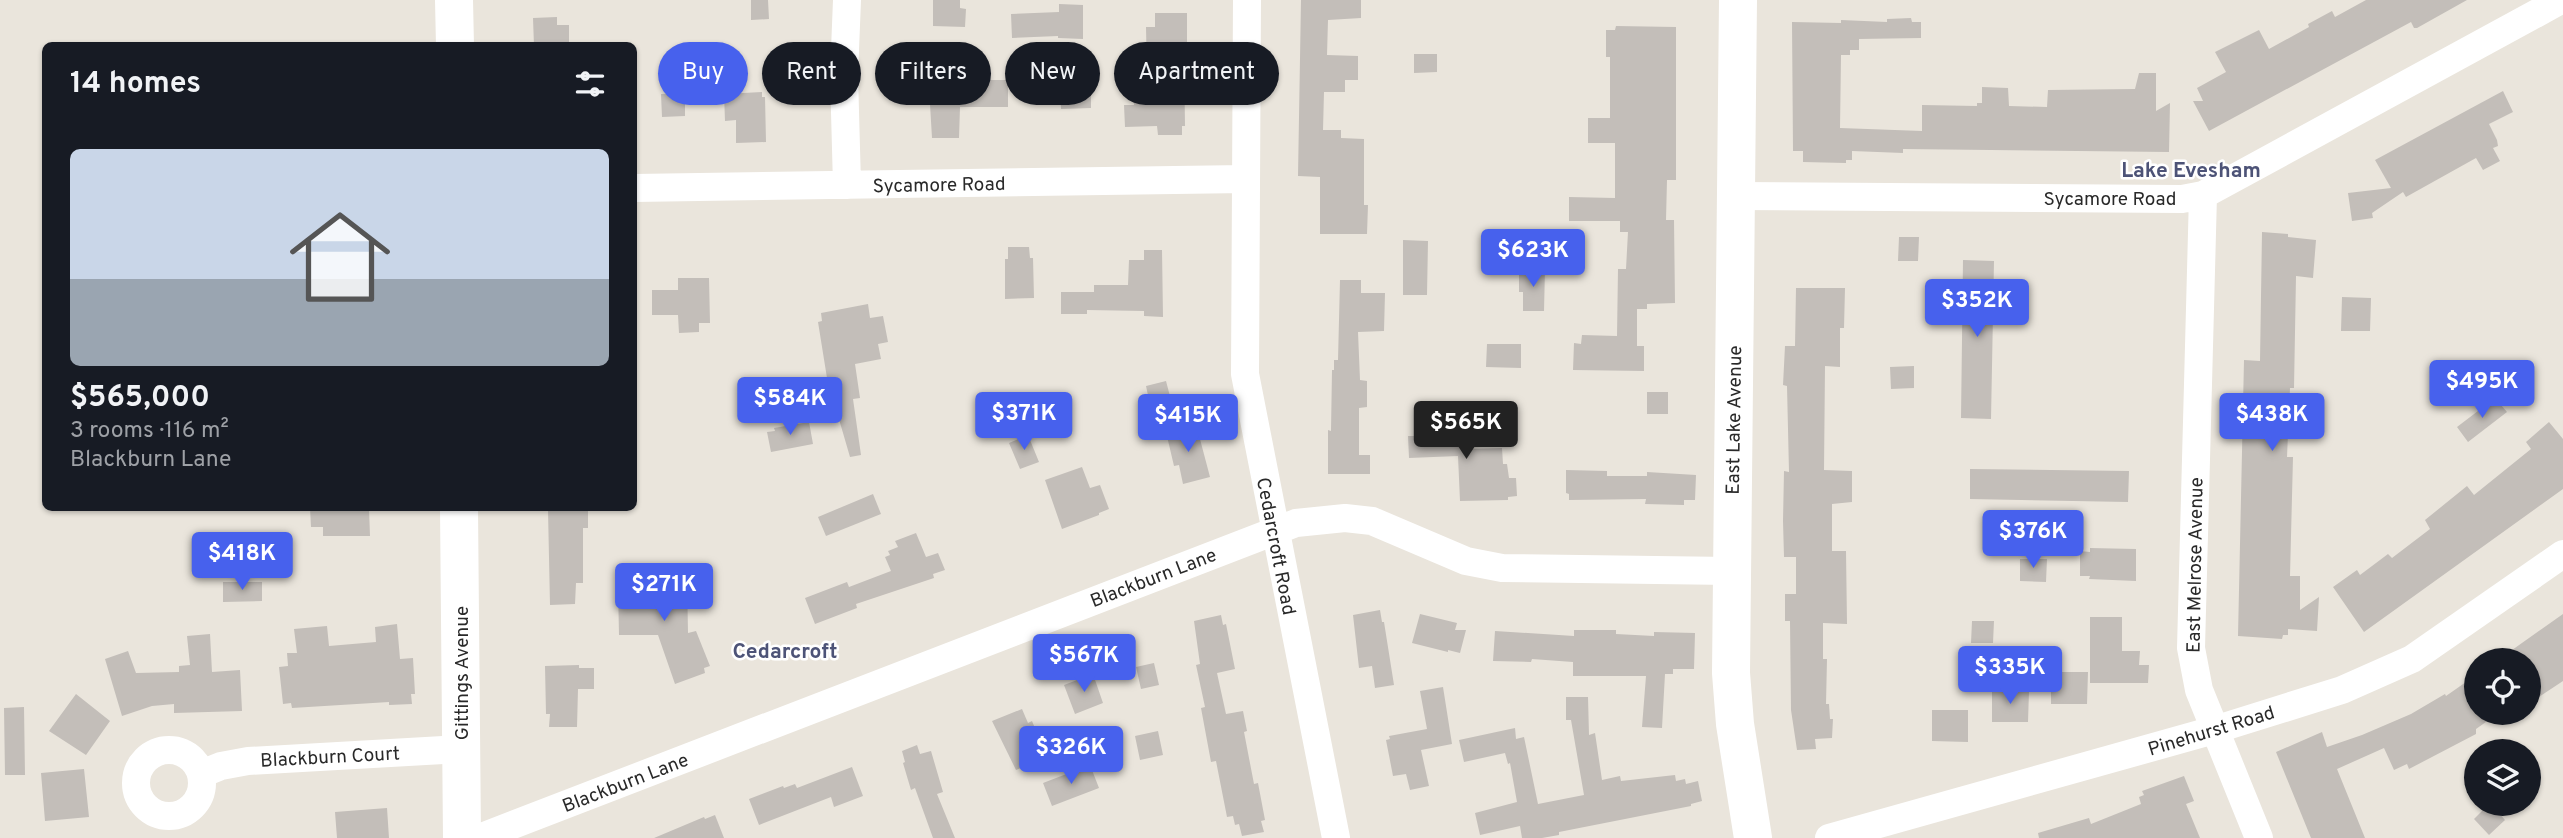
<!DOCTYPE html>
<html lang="en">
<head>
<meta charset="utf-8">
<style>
  body { margin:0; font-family:Overpass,sans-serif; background:#242831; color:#f1f3f6; height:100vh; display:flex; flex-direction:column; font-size:26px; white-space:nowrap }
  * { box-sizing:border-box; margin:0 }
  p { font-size:23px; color:#9ea1a6 }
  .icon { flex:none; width:38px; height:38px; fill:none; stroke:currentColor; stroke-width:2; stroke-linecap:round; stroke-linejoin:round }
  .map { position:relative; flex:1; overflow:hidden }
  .sheet { position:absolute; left:42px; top:42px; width:595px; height:469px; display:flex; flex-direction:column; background:#171b24; border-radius:10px; box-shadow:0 2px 5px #0004 }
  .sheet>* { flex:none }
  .guide { position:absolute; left:658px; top:42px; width:665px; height:63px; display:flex; gap:14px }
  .buttons { position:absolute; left:2464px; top:648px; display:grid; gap:14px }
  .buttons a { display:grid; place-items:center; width:77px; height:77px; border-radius:50%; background:#171b24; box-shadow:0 2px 5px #0004; font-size:35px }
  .price { position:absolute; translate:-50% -60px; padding:0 16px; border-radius:7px; background:#4761ed; color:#fff; font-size:23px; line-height:46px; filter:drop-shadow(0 2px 4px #0008) }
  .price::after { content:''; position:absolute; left:50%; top:42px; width:21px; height:16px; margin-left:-10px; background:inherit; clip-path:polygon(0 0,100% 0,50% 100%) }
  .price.current { background:#222; color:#fff }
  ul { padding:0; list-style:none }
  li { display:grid; align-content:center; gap:14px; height:371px; padding:0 28px }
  li span { display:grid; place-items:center; height:217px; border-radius:10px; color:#555 }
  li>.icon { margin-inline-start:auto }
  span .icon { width:126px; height:126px; fill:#fffc; stroke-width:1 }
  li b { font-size:30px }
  h2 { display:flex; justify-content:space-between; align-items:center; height:84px; padding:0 28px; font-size:30px }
  .chip { padding:0 24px; border-radius:32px; background:#171b24; box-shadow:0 2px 5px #0004; font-size:24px; line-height:63px }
  .chip.current { background:#4761ed; color:#fff }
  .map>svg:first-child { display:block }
  .building { fill:#c3beb9 }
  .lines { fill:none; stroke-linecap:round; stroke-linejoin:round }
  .street { stroke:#fff; stroke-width:28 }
  .secondary { stroke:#fff; stroke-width:38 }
  .labels { text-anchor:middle; stroke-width:5; stroke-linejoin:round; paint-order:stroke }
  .street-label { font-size:19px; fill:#292929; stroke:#fff }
  .neighbourhood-label { font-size:21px; font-weight:bold; fill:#4d5377; stroke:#fff }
</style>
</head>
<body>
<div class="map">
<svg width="2563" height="838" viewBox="0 0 2563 838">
  <rect width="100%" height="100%" fill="#eae5dc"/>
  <path class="building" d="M751,0h17l1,19 -18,1z
    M933,0h27v8l6,1 -1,18 -32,-1z
    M1301,0h60v18l-33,2 -1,35 31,1v24h-13v12h-21l-1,38h18v8l23,1v66h4l-1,29h-47v-57l-22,-1z
    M2366,0h101l-50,28h-3l-3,-6 -202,109 -16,-30h10l-6,-13 29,-16 -11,-20 44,-22 10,19 40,-22 -1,-3 24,-13 3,6z
    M1059,4l24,1v34l-25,-1v-2l-46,2 -1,-24 48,-2z
    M1155,13h32v40h-3l1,73h-3v9h-24l-1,-9 -32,1 -1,-22h10l-1,-23h6v-6h8l-1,-49h9z
    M557,17v8h12v21h-35l-1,-28z
    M1911,18l1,4h9v16l-62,1v11h-9v5h-9l-1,73 82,3v-26l55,1v-3h5v-16l26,1 1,18 38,1 1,-17 87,-1 4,-16h17v38l14,-8 -1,49 -266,-3v4l-51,-2v9h-6v3l-43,-1v-11h-10l-1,-129 49,1v-3l46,2v-3z
    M1616,26l60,1v153h-9l-1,40h8l1,83 -28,1v5h-10v37h7v25l-71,-1 1,-27 7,1 1,-9 35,1 1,-67h8l2,-37h-8v-11h-51v-24l46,1v-55h-27v-25h22v-61h-4v-27h9z
    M1414,54h23v18l-23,1z
    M982,80h26v27h-48l-1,31h-27l-3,-51 53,-2z
    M1060,84h31v24l-30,1z
    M2503,91l10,21 -24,12 8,16 1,6 -5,2 7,13 -17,9 -7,-12 -70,39 -3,-5 -31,21 1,5 -21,3 -4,-28 43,-5 -16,-28z
    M762,92v5h3l1,45 -30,1v-23l-11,1 -1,-27z
    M685,93v23l-23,1 -1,-23z
    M2262,232l26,2v3l28,3 -3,38 -17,-2 -2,112h-4l-3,69h6l-3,119h10v34l19,-13 -2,34 -29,-2v6h-5l-1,4 -44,-3 6,-276 16,1z
    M1899,237h20l-1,24h-20z
    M1403,240l25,1 -1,54h-24z
    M1008,247h21l1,11h3l1,40 -29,1v-40h3z
    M1144,250h18l1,67 -19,-1v-5l-57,-1v4h-26v-22h33v-7h34l1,-25h15z
    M1963,260l31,1 -3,158 -30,-1z
    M1519,269h26l-1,42h-21v-19h-4z
    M678,278h31l1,45h-11v9l-20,1 -1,-18h-26v-25h26z
    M1340,280h21v13h24l-1,38 -26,1 2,48 7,1v26l-8,1v47h11v19h-42v-44l3,1 1,-61h2v-10h4z
    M1796,288h49l-1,40h-4v39l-15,-1 -1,104 28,1v31l-20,2v47h14l1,73 -24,-1v36h4l-1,45h3l1,15h3l-1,19 -17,1 1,10 -19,1 -6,-40 -1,-89h-5v-27h11v-37h-12l-1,-36 1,-50 5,1 -2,-86 -4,-1 2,-39h10z
    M2342,297l29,1 -1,33h-29z
    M868,304l2,14 13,-2 5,26 -10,2 3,15 -26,5 5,34 -7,1 8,56 -11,2 -23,-79 -9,-56 4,-1 -1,-8z
    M1487,344h34v24l-35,-1z
    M1914,366v22l-23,1 -1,-22z
    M1166,381l6,23 -21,5 -5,-23z
    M1647,392h21v22h-21z
    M979,393h23l1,23 -23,1z
    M2495,398l12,14 -39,30 -11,-15z
    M1467,419l1,30 34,-1 1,16h4l2,14h7l1,18 -9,1v3l-48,1 -2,-45 -49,2 -1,-22h20l-1,-16z
    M809,422l4,22 -42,8 -4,-20 8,-1 -1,-3z
    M2549,422l14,17v50l-199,143 -31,-45 24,-17 3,5 28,-21 4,4 38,-29 -5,-9 42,-34 7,9 57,-46 -5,-7z
    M1196,424l14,53 -27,7 -4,-19 -5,1 -8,-34z
    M1028,435l11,27 -19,7 -11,-26z
    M1082,467l8,21 10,-3 9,24 -10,4v2l-37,14 -17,-49z
    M1970,469l159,2 -1,31 -158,-3z
    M1566,470l41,1v5h40v-4l49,3 -1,25h-11v5l-39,-1 1,-5 -77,1v-6l-3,-1z
    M873,494l8,20 -55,22 -8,-19z
    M310,508h59l1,28h-47v-9h-12z
    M552,508h33v2h3v18h-5v55h-7l-1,21 -25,1 -2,-95h4z
    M916,533l10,24 12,-4 7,17 -12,4 1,4 -78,26 1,4 -42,16 -10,-26 42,-16 2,5 42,-16 -6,-14 5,-2 -2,-4 10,-4 -3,-6z
    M2090,548l46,1v32l-47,-2 1,-3h-10v-25l10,1z
    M2020,559h27l-1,23 -26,-1z
    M656,574h22v3h9l1,56 8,-2 14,35 -6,2 1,5 -30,11 -17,-49h-39l-1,-47 38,-1z
    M223,582h39v19l-39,1z
    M1380,610l2,12h2l10,63 -19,3 -3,-22 -13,2 -6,-53z
    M1420,614l37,9 -2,7h11l-6,23 -12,-3v2l-36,-9z
    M2563,614v67l-27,18 -7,-10v-29h-31z
    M1221,615l2,10 3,-1 9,45 -18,4 9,41 17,-3 4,20 -3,1 10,52 4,-1 7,37 -4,1 3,11 -22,4 -3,-12 -4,1 -2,-9 -6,1 -11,-56 -5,1 -10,-54 4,-1 -9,-42 4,-1 -6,-43z
    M2090,617h32v34h18l-1,14h10l-1,18h-58z
    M1972,621h22l-1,22h-22z
    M397,624l3,35 13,-1 2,36h-4l1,10 -23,1v-3l-97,6 -1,-5 -8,1 -4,-37 9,-1 -1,-13h10l-3,-24 33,-3 2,20 47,-4 -1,-15z
    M1574,630h42v4l38,2v-4l41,1 -1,36h-21v5h-8l-3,54 -20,-1 4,-51h-73v-14l-41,-3 -1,3 -38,-1 2,-30 79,5z
    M210,634l2,38 28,-2 2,41 -68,2v-9l-22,2 -30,10 -17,-57 23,-8 8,22 43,-1v-6l11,-1 -3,-29z
    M1154,663l5,22 -18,4 -5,-22z
    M579,665v3h15v21h-16l-1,38h-28l1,-13h-4l-1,-48z
    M2051,672h37l-1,32h-36z
    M1093,674l10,29 -28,11 -11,-29z
    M2476,675v37h24l-24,17v5l-67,35 -2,-5 -13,6 -10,-22 -47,21 28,69h-54l-35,-86 46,-20 5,15 35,-12 49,-21 34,-20 1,2z
    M1443,687l9,57 -31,6 8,36 -19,4 -4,-16 -13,2 -7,-36 4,-1 -1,-3 38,-7 -7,-38z
    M1992,690l37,1 -1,31h-36z
    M76,694l34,27 -24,34 -37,-24z
    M1566,697h22l1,38 6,-2 7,47 18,-4 1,5 54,-6 1,6 9,-2 1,5 12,-3 4,20 -11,3v2l-132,26v3l-17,3h-20l-2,-12 -40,9 -5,-22 42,-11 -7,-39 -2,1 -3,-11 -41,9 -5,-22 56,-12 1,11 8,-2 14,67 46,-9 -13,-75h-5z
    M24,707l1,68h-20l-1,-67z
    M1022,709l6,14 4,-2 7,17 -4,2 6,20 -25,10 -24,-49z
    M1932,710h36v32l-36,-1z
    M1158,731l5,24 -23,5 -5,-24z
    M917,745l3,9 11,-3 12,41 -6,2 18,44h-22l-18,-50 -4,2 -8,-27 2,-1 -3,-11z
    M1090,765l9,23 -47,18 -9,-23z
    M852,767l11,29 -29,11 -3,-10 -72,28 -10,-26 34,-13 1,2 11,-4 2,4z
    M84,769l5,48 -44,4 -4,-48z
    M2184,776l10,25 -8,3 14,34h-161l-1,-5 51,-15 2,6 50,-20 -2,-7 5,-2 -2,-4z
    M2490,803l15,17 -16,15 -15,-16z
    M387,808l2,30h-52l-2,-26z
    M715,815l9,23h-70l50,-21 1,2z"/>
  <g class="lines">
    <path class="street" d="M847,0l-3,75 3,110
      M1247,0l-2,374 91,464
      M634,188l611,-9
      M2203,195l-12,453 8,42 60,148
      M1736,196l446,3 21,-4 358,-195
      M136 783a33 33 0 1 1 66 0a33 33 0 1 1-66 0Z
      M201,774l20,-8 27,-5 213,-12
      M479,838l817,-315 49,-5 27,3 94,40 36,7 229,3
      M1829,838l385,-108 128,-40 70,-31 151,-105"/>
    <path class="secondary" d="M454,0l1,46
      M1738,0l-7,673 4,51 18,114
      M459,508l3,330"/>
  </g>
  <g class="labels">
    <g class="street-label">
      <text transform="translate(939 184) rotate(-1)" y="7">Sycamore Road</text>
      <text x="2110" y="205">Sycamore Road</text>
      <text transform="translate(1733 420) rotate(-89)" y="7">East Lake Avenue</text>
      <text transform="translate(1277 546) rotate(79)" y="7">Cedarcroft Road</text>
      <text transform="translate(2194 565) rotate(-89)" y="7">East Melrose Avenue</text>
      <text transform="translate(1153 577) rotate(-21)" y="7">Blackburn Lane</text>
      <text transform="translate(461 673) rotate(-90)" y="7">Gittings Avenue</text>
      <text transform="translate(2211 730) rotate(-17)" y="7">Pinehurst Road</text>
      <text transform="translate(330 756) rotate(-3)" y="7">Blackburn Court</text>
      <text transform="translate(625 782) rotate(-21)" y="7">Blackburn Lane</text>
    </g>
    <g class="neighbourhood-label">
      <text x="2191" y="177">Lake Evesham</text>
      <text x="785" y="658">Cedarcroft</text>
    </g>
  </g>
</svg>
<div class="buttons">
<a><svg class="icon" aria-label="locate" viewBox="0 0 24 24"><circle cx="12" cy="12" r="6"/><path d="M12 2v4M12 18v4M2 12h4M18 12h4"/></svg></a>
<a><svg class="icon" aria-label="layers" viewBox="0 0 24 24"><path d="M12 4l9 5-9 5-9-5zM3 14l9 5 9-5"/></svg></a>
</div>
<b class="price" style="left:1533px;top:289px">$623K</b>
<b class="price" style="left:1977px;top:339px">$352K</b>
<b class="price" style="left:2482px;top:420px">$495K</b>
<b class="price" style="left:790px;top:437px">$584K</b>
<b class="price" style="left:1024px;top:452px">$371K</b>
<b class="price" style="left:2272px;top:453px">$438K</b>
<b class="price" style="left:1188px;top:454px">$415K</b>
<b class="price current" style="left:1466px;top:461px">$565K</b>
<b class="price" style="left:2033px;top:570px">$376K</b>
<b class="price" style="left:242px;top:592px">$418K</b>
<b class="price" style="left:664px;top:623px">$271K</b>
<b class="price" style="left:1084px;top:694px">$567K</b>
<b class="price" style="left:2010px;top:706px">$335K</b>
<b class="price" style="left:1071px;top:786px">$326K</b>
<div class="guide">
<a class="chip current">Buy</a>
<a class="chip">Rent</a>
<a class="chip">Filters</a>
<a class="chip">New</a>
<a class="chip">Apartment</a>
</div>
<section class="sheet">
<h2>14 homes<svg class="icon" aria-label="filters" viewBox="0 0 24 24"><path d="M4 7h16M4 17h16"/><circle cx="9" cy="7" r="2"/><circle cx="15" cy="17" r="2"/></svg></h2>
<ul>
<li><span style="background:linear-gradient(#c9d6e8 60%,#9aa5b1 0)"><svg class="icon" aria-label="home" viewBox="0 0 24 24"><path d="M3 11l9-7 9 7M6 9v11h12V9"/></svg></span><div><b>$565,000</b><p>3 rooms · 116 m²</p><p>Blackburn Lane</p></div></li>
</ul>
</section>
</div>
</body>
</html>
